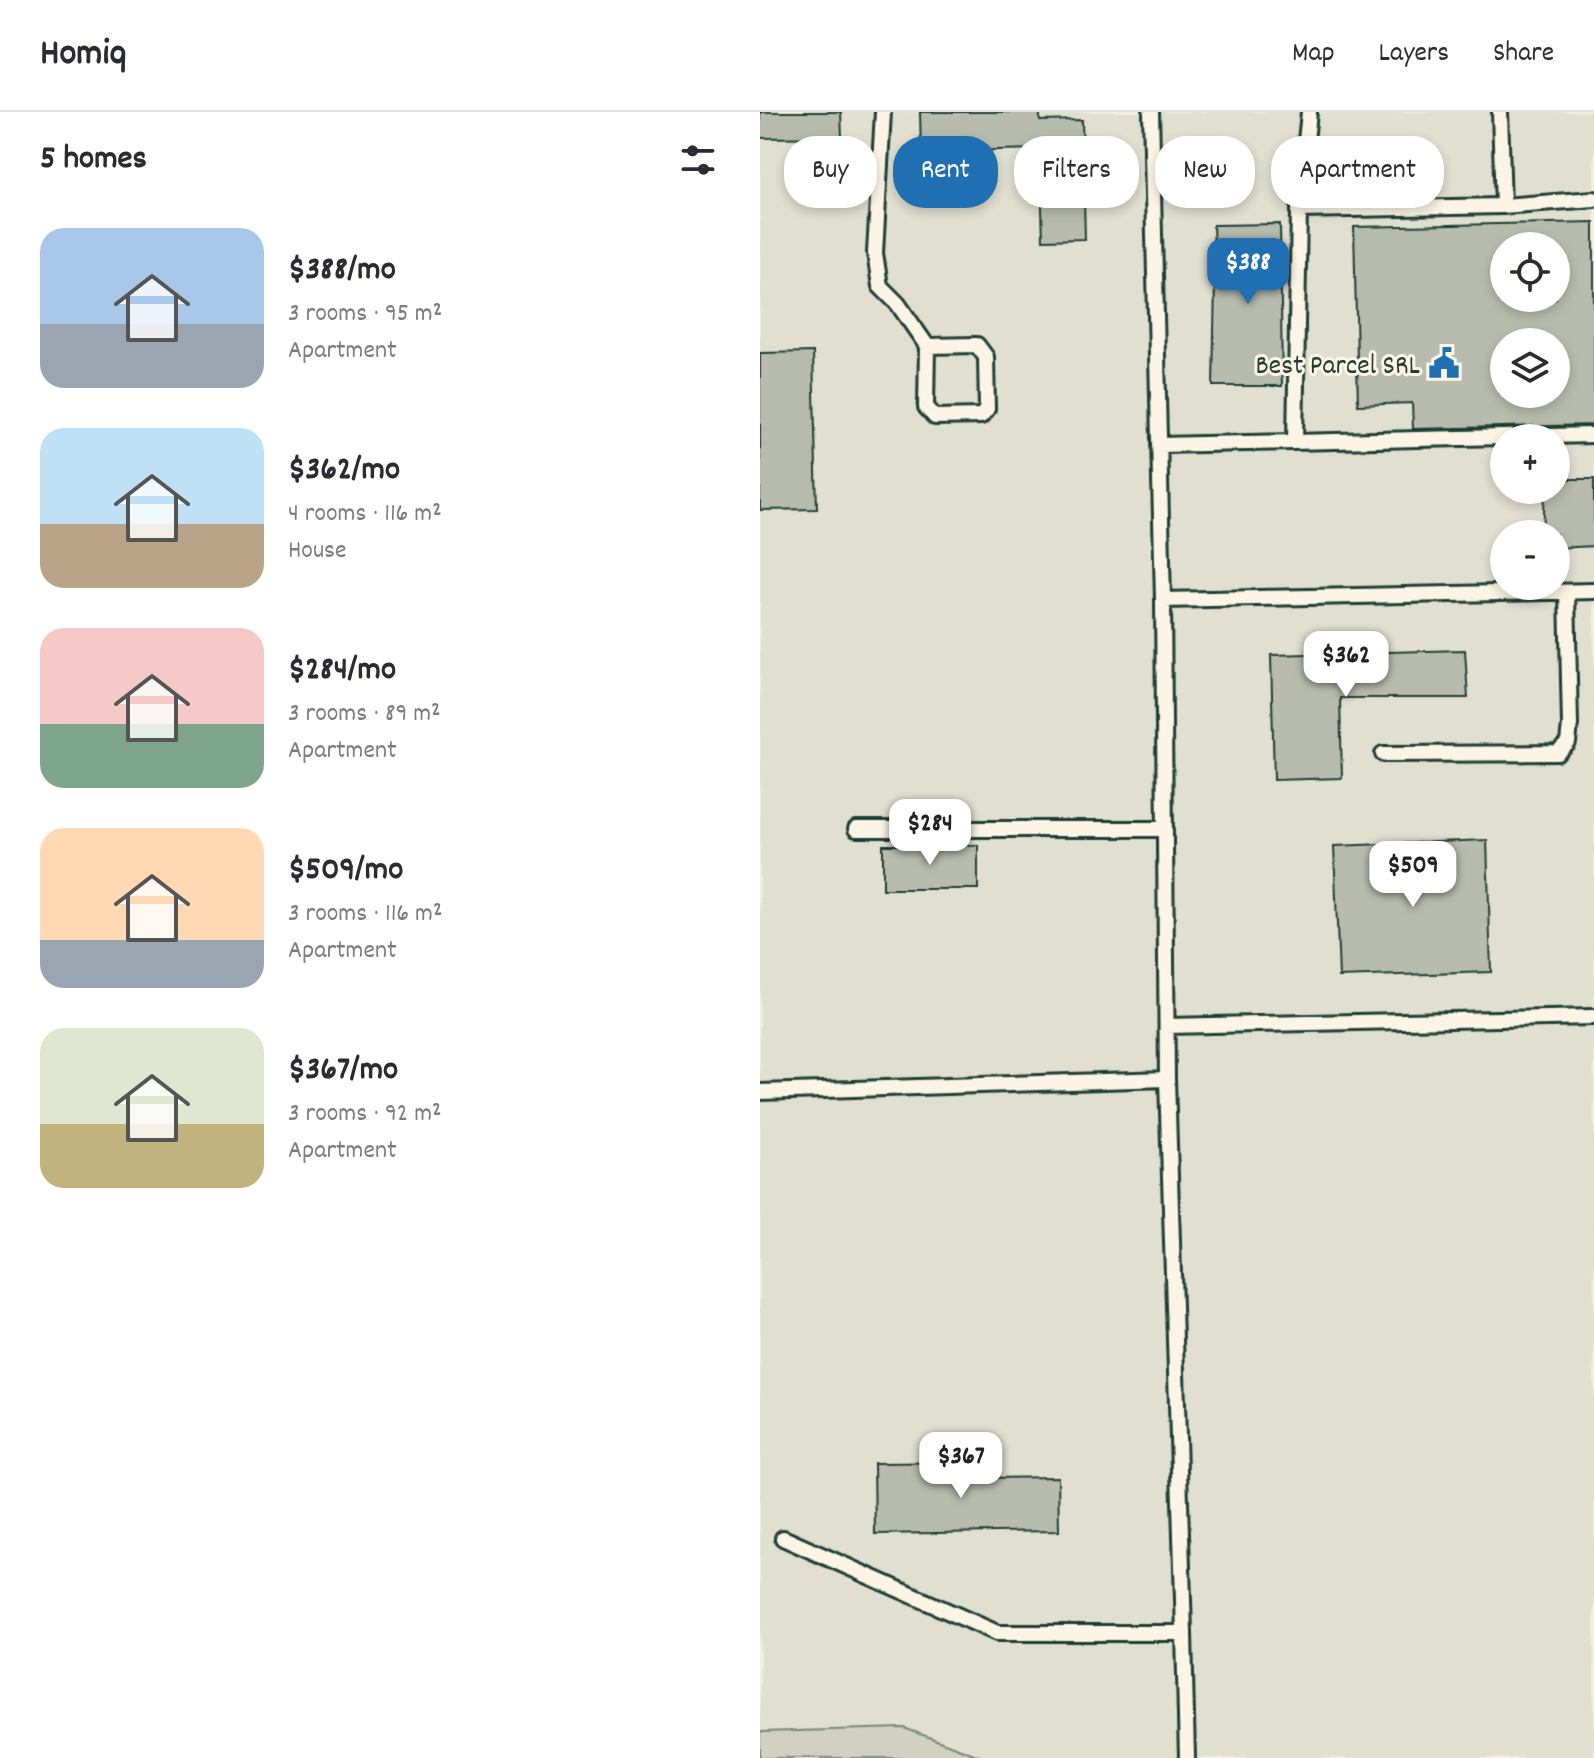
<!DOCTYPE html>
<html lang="en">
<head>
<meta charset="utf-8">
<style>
  body { margin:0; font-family:Dekko,sans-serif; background:#f7f7f7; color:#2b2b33; height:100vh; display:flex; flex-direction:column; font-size:30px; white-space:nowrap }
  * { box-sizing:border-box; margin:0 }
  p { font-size:26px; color:#7c7c81 }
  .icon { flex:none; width:44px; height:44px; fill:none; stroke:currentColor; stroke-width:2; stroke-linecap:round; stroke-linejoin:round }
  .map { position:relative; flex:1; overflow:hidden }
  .details { display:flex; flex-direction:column; background:#fff; width:760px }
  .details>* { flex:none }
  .guide { position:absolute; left:24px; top:24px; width:690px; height:72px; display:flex; gap:16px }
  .tools { position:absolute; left:730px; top:120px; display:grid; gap:16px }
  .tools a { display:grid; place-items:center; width:80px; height:80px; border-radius:50%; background:#fff; box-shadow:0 4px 12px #0003; font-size:40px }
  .price { position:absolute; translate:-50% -68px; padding:0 18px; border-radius:16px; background:#fff; color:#222; font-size:26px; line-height:52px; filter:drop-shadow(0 2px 4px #0008) }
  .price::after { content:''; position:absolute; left:50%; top:48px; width:24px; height:18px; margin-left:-12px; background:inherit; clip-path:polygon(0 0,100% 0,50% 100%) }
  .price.current { background:#1f6fb2; color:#fff }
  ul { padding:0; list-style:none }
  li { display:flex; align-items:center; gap:24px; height:200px; padding:0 40px }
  li span { display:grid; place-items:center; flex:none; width:224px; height:160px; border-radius:24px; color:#555 }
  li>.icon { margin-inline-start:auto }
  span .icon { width:96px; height:96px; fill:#fffc; stroke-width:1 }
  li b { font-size:34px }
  h2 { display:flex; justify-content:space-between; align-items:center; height:96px; padding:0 40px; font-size:34px }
  .pill { padding:0 28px; border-radius:32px; background:#fff; box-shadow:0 4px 12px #0003; font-size:28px; line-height:72px }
  .pill.current { background:#1f6fb2; color:#fff }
  header { display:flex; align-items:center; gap:48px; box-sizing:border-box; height:112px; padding:0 40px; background:#fff; border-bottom:2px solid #e1e1e2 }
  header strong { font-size:38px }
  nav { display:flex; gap:44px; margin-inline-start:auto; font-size:28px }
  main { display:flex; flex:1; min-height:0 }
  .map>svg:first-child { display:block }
  .built { fill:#e1dfd0; fill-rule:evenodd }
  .green { fill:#d0d1c2; stroke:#78877b; stroke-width:2 }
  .building { fill:#b8bcae; stroke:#1f3d34; stroke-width:2; fill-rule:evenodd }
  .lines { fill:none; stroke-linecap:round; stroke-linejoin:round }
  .service-casing { stroke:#1f3d34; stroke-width:20 }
  .service { stroke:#fcf5e5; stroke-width:14 }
  .labels { text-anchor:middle; stroke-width:6; stroke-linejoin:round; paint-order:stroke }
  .poi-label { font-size:28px; fill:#1f3d34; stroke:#fcf5e5; text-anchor:end }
</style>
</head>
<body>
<header>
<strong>Homiq</strong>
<nav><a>Map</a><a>Layers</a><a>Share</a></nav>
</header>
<main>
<section class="details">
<h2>5 homes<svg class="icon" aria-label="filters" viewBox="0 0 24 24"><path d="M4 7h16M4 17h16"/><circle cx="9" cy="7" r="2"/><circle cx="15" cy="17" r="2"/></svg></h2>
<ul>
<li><span style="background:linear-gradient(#a9c7e8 60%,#9aa5b1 0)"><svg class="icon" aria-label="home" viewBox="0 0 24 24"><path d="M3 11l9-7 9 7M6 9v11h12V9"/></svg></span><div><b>$388/mo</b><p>3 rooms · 95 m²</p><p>Apartment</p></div></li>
<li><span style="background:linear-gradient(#bfe0f5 60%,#b9a48a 0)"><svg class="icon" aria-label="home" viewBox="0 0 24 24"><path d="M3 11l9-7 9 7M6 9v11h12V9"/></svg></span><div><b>$362/mo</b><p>4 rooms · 116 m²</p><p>House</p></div></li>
<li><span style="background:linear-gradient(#f6c9c9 60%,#7fa58c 0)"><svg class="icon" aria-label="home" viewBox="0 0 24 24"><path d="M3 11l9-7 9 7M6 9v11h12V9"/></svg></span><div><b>$284/mo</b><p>3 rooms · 89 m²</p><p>Apartment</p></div></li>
<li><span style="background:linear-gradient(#ffd9b3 70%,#9aa5b1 0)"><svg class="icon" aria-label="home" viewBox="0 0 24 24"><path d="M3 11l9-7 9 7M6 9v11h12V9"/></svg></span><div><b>$509/mo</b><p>3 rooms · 116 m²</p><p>Apartment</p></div></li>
<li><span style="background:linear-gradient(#dfe7d0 60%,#c2b280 0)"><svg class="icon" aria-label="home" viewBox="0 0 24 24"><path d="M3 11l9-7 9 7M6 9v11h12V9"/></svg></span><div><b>$367/mo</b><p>3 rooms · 92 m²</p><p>Apartment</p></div></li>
</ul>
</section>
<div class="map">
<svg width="834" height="1646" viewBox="0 0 834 1646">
  <rect width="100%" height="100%" fill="#f3eede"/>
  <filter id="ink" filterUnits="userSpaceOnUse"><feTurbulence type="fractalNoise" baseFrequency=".0125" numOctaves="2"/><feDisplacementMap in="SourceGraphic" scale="16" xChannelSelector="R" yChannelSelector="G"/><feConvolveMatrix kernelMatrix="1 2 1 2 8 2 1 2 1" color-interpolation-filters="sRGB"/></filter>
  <g filter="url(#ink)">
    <path class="built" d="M0,0h834v1646h-834zM744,134h52v52h-52zM744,230h52v52h-52zM744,326h52v52h-52zM744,422h52v52h-52z"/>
    <path class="green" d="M144,1616l81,30h-225v-26z"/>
    <path class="building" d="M0,0h81l1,25 -82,1z
      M160,0h120v9l42,-1 3,119 -42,1 -3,-91 -119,3z
      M834,110v203l-181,4 -1,-26 -54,2 -4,-178zM744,134h52v52h-52zM744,230h52v52h-52z
      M520,112l2,162h-69l2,-105 -2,-56z
      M53,240l4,157 -57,1v-157z
      M796,367h38v67l-38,2v-14h-13l2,-44h11z
      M705,538l3,48h-128l2,80 -68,2 -3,-125z
      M727,728l4,132 -152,5 -5,-131z
      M123,733h95v44h-95z
      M221,1350v16l77,-1 1,54 -184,3 -1,-71z"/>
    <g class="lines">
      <defs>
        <path id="service" d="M123,0l-8,141 5,33 18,18 29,42
          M740,0l3,94 91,-7
          M539,98l204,-4
          M217,233l9,12 1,52 -6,7 -46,1 -9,-10 1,-61z
          M535,330l4,-232 10,-98
          M399,333l435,-10
          M403,488l431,-9
          M623,642l175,-1 10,-10 2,-18 -3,-133
          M96,717h309
          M407,914l427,-9
          M0,980l407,-13
          M23,1426l214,95h187l-17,-554 -4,-479 -12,-488
          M424,1521l3,125"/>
      </defs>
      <use href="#service" class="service-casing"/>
      <use href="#service" class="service"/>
    </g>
  </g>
  <defs>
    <symbol id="civic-bare" viewBox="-9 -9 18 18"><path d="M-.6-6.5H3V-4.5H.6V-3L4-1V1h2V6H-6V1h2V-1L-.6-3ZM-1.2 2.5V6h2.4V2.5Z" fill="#1f6fb2" stroke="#fcf5e5" stroke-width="2.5" paint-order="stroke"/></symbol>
  </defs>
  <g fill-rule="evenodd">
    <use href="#civic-bare" x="662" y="229" width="44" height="44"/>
  </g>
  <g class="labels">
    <g class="poi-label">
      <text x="660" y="261">Best Parcel SRL</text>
    </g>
  </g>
</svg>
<div class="tools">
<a><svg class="icon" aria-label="locate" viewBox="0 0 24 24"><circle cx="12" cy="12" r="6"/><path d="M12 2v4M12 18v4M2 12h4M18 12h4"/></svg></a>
<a><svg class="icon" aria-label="layers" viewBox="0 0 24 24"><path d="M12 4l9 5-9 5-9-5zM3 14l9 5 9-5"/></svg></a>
<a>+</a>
<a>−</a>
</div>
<b class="price current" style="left:488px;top:194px">$388</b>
<b class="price" style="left:586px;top:587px">$362</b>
<b class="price" style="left:170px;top:755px">$284</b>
<b class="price" style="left:653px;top:797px">$509</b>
<b class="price" style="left:201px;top:1388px">$367</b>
<div class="guide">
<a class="pill">Buy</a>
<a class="pill current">Rent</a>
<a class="pill">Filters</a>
<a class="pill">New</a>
<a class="pill">Apartment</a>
</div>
</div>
</main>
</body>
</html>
